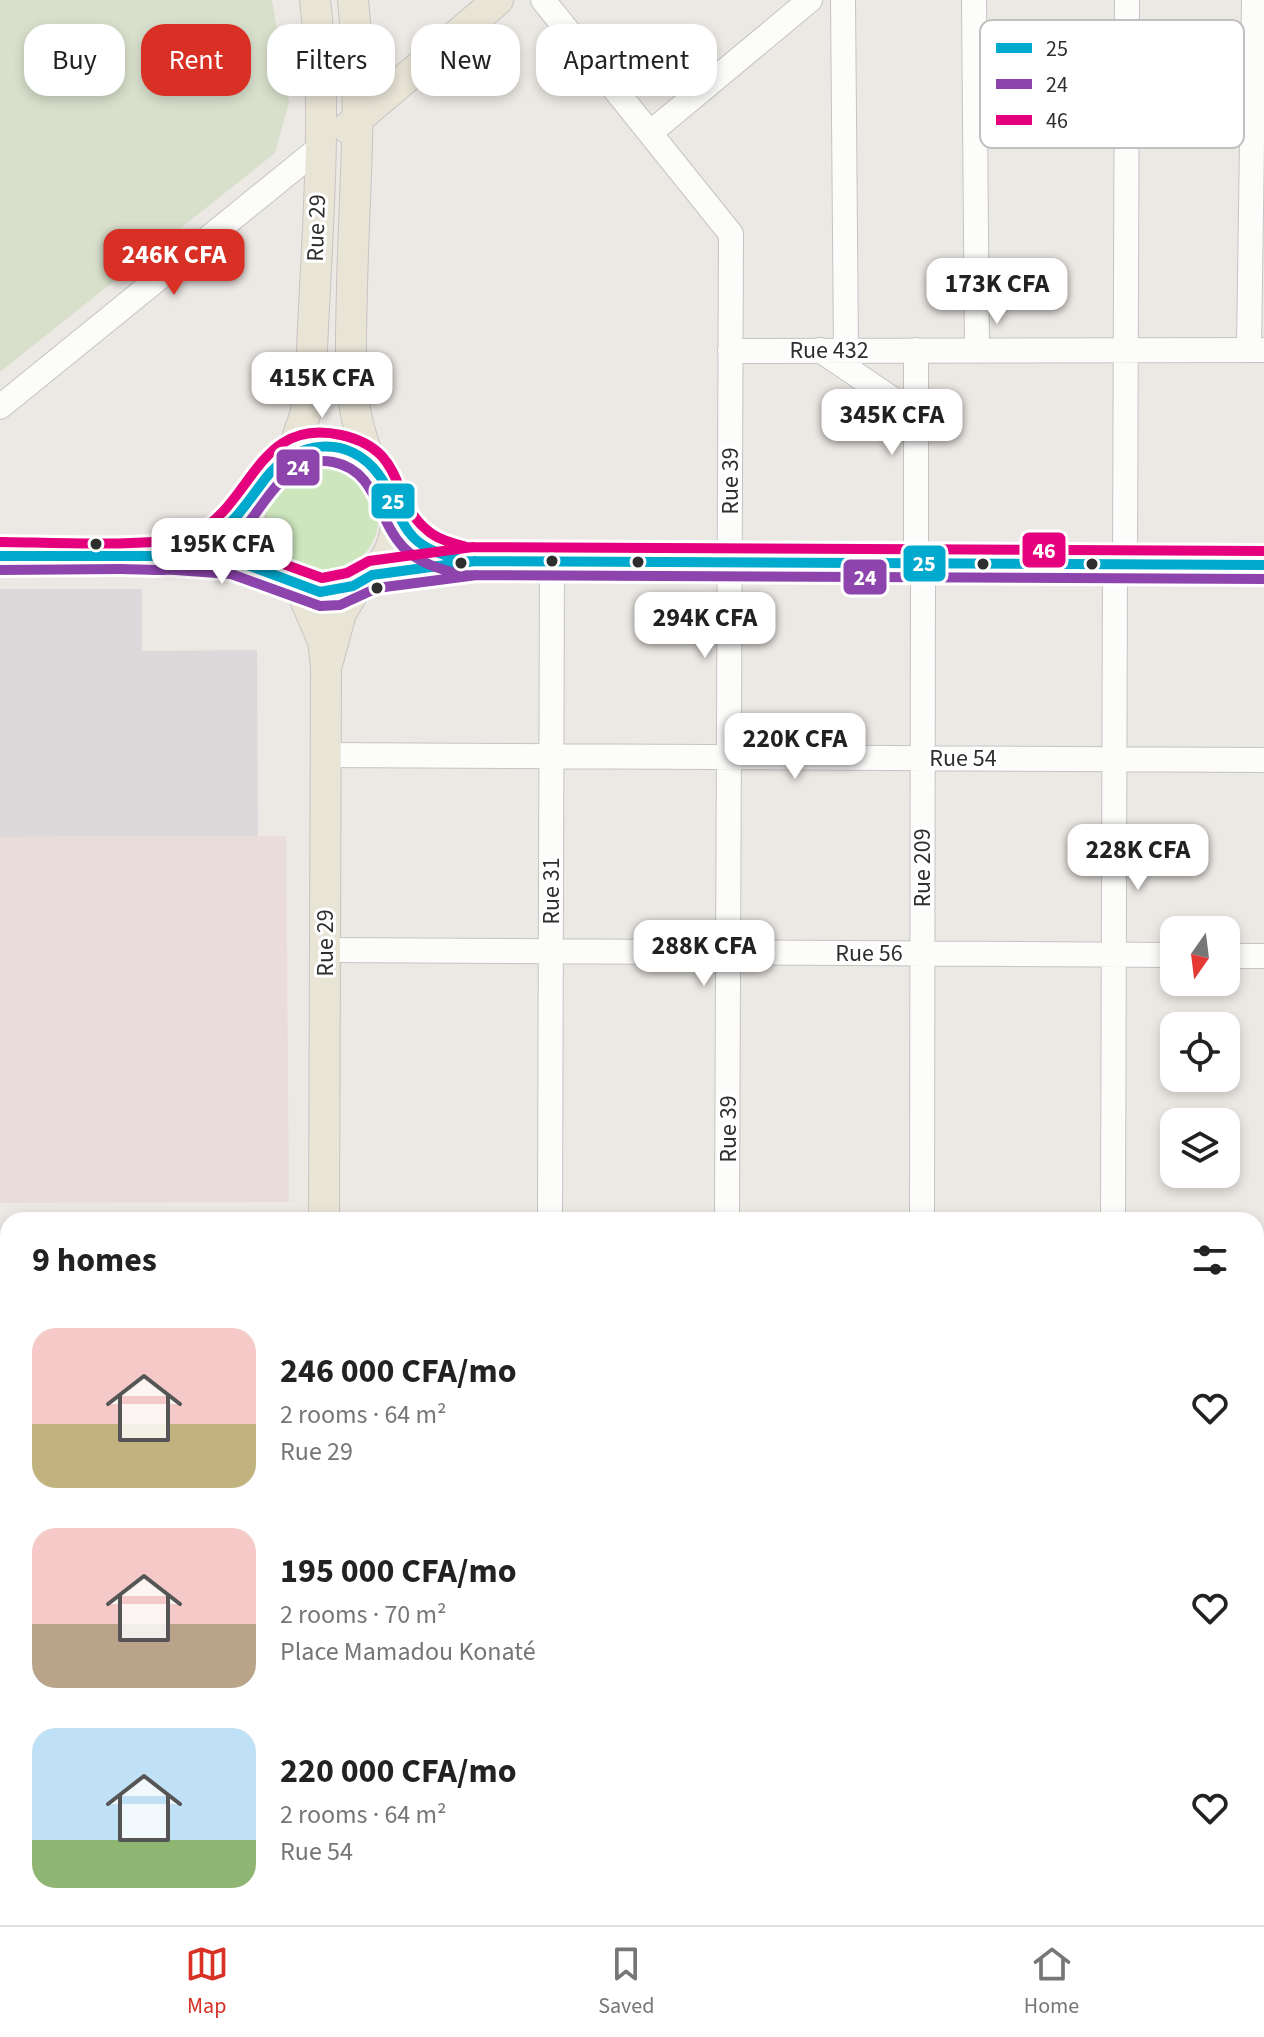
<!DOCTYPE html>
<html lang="en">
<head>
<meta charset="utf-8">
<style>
  body { margin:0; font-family:"Source Sans 3",sans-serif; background:#f2f2f2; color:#222; height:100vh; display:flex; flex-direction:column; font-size:30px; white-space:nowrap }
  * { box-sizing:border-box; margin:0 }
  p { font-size:26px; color:#767676 }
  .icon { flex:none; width:44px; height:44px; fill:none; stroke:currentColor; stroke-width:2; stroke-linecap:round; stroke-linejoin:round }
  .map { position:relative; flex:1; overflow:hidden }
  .drawer { position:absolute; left:0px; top:1212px; width:1264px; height:714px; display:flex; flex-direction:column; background:#fff; border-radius:24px 24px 0 0; box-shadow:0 4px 12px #0003 }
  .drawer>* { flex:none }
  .hud { position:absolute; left:24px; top:24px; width:800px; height:72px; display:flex; gap:16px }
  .needle { width:52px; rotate:194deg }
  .controls { position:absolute; left:1160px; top:916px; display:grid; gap:16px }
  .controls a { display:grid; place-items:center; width:80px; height:80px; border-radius:16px; background:#fff; box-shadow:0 4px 12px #0003; font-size:40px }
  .price { position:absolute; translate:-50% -68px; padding:0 18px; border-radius:16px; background:#fff; color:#222; font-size:26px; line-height:52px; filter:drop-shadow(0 2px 4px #0008) }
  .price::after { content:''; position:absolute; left:50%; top:48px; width:24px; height:18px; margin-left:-12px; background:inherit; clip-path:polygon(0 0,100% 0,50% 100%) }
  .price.on { background:#d93025; color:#fff }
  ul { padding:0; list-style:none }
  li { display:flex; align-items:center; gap:24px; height:200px; padding:0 32px }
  li span { display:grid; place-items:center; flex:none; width:224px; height:160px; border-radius:24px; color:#555 }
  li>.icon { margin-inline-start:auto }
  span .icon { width:96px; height:96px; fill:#fffc; stroke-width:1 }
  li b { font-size:34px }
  h2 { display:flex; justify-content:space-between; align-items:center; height:96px; padding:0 32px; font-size:34px }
  .tag { padding:0 28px; border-radius:24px; background:#fff; box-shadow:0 4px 12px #0003; font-size:28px; line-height:72px }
  .tag.on { background:#d93025; color:#fff }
  .tab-bar { display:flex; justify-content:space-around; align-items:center; height:112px; border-top:2px solid #e0e0e0; background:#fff; font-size:22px; color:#767676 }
  .tab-bar a { display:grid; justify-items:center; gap:4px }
  .tab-bar .on { color:#d93025 }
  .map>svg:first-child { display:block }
  .industrial { fill:#dcd9db }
  .medical { fill:#e9dcdb }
  .green { fill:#cee6be }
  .cemetery { fill:#d8e0cc }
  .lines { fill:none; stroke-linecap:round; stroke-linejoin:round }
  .minor-casing { stroke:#c5c4c5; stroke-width:26 }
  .major-casing { stroke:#c6c5c4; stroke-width:32 }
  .minor { stroke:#fcfcfb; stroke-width:24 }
  .major { stroke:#e8e4d6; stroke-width:30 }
  .bus-1-casing { stroke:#fff; stroke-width:16 }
  .bus-2-casing { stroke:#fff; stroke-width:16 }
  .bus-3-casing { stroke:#fff; stroke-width:16 }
  .bus-1 { stroke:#00a9ce; stroke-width:10 }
  .bus-2 { stroke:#8e44ad; stroke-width:10 }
  .bus-3 { stroke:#e5007d; stroke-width:10 }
  .bus-dot { fill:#2e2e2e; stroke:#fff; stroke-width:3 }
  .labels { text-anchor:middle; stroke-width:6; stroke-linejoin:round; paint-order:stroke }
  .street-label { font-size:24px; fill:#2e2e2e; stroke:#fff }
  .key { fill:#fff; stroke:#c0c0c0; stroke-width:2 }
  .key-label { font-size:22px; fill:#2e2e2e }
  .line-badge { stroke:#fff; stroke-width:3 }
  .badge-label { font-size:22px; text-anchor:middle; font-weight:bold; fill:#fff }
</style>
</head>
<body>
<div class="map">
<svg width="1264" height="1925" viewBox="0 0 1264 1925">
  <rect width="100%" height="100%" fill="#ece8e4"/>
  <path class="industrial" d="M0,589h142v62l115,-1 1,186 -258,1z"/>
  <path class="medical" d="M286,836l3,366 -289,1v-366z"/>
  <path class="green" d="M261 515a59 59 0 1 1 118 0a59 59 0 1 1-118 0Z"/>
  <path class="cemetery" d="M0,0h272l17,102 -14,51 -275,219z"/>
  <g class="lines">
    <defs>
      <path id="minor" d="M543,0l188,234 -4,986
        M843,0l3,350
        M974,0l3,350
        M650,133l160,-133
        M820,350l96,65
        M1249,350l5,-350
        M730,351l534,-1
        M0,407l318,-258
        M916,563v-213
        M1125,564l2,-564
        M325,755l939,5
        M325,950l849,5
        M1226,956h38
        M550,1220l2,-659
        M922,1220l1,-657
        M1113,1220l2,-656
        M0,1246h8
        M1256,1253h8
        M0,1436h8
        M1256,1443h8
        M0,1622h8
        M1256,1629h8
        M0,1807h8
        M1256,1810h8
        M549,1925v-7
        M725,1925v-7
        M920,1925v-7
        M1111,1925v-7"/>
      <path id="major" d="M353,0c10,95 1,192 -1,287 -1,62 -7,122 21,179
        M347,128l151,-128
        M250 520a73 73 0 1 1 146 0a73 73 0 1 1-146 0Z
        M292,453l13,-38 6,-39c4,-123 18,-254 4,-376
        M394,502c20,37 29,46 70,59l800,4
        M182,554l33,-14 35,-36
        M0,556c90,-1 187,-14 272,18
        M372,575l90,-14
        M301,590l22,51 3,25 -2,554
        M328,661l13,-48 17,-28
        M0,1843l8,6
        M115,1918l11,7
        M319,1925v-7"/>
    </defs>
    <use href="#minor" class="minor-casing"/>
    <use href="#major" class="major-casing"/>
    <use href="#minor" class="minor"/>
    <use href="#major" class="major"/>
    <defs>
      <path id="bus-1" d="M162,555l72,5 86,32 33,-6 19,-11 103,-14
        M0,556h163c51,-2 75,-41 102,-77 29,-39 84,-46 114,-4 15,19 17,45 35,63 13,13 33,18 50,23l800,4"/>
      <path id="bus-2" d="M162,569l69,5 89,32 20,-1 37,-17 100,-13
        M0,570c41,0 81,-1 121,-1 21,0 41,3 61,-1 14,-2 27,-9 39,-17 39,-25 56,-100 112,-89 45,9 43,56 70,85 15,16 39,23 60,28l801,4"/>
      <path id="bus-3" d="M162,541l75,6 85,31 25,-5 22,-12 104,-14
        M0,542c41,0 164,7 194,-8 59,-29 63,-118 147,-99 67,15 48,64 86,95 11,10 26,13 39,17l798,4"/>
    </defs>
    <use href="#bus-1" class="bus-1-casing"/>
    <use href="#bus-2" class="bus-2-casing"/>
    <use href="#bus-3" class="bus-3-casing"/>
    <use href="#bus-1" class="bus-1"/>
    <use href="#bus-2" class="bus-2"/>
    <use href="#bus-3" class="bus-3"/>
  </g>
  <g class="bus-dot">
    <circle cx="96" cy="544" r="7"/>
    <circle cx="552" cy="561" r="7"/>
    <circle cx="638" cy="562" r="7"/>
    <circle cx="461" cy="563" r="7"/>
    <circle cx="983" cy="564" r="7"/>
    <circle cx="1092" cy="564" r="7"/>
    <circle cx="377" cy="588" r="7"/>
  </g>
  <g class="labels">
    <g class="street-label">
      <text transform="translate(316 228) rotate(-88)" y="8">Rue 29</text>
      <text x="829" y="358">Rue 432</text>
      <text transform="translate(730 481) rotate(-90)" y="8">Rue 39</text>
      <text x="963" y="766">Rue 54</text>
      <text transform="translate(922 868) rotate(-90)" y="8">Rue 209</text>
      <text transform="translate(551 891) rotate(-90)" y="8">Rue 31</text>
      <text transform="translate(325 943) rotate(-90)" y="8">Rue 29</text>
      <text x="869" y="961">Rue 56</text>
      <text transform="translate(728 1129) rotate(-90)" y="8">Rue 39</text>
    </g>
  </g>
  <rect x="980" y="20" width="264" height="128" rx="12" class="key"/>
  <rect x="996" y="43" width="36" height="10" fill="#00a9ce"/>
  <rect x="996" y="79" width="36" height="10" fill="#8e44ad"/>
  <rect x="996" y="115" width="36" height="10" fill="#e5007d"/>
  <g class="key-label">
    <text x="1046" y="56">25</text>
    <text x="1046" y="92">24</text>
    <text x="1046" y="128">46</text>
  </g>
  <g class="line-badge">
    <rect x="275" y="448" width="46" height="39" rx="8" fill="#8e44ad"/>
    <rect x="370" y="482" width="46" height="38" rx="8" fill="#00a9ce"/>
    <rect x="1021" y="531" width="46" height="38" rx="8" fill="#e5007d"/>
    <rect x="902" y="544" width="45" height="39" rx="8" fill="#00a9ce"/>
    <rect x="842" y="558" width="46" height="38" rx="8" fill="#8e44ad"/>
  </g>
  <g class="badge-label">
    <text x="298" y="475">24</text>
    <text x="393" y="509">25</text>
    <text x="1044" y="558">46</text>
    <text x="924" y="571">25</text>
    <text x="865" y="585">24</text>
  </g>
</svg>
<div class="controls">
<a><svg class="needle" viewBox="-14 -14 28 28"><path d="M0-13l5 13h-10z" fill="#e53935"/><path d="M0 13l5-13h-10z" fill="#767676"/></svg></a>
<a><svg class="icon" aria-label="locate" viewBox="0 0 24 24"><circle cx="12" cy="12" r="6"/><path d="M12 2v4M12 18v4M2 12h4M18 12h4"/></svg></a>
<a><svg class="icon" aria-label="layers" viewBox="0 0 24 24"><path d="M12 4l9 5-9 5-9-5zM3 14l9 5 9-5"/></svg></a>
</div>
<b class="price on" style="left:174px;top:297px">246K CFA</b>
<b class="price" style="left:997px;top:326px">173K CFA</b>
<b class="price" style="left:322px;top:420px">415K CFA</b>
<b class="price" style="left:892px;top:457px">345K CFA</b>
<b class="price" style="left:222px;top:586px">195K CFA</b>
<b class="price" style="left:705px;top:660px">294K CFA</b>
<b class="price" style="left:795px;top:781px">220K CFA</b>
<b class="price" style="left:1138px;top:892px">228K CFA</b>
<b class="price" style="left:704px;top:988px">288K CFA</b>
<div class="hud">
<a class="tag">Buy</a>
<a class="tag on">Rent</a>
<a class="tag">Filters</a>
<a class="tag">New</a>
<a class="tag">Apartment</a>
</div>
<section class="drawer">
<h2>9 homes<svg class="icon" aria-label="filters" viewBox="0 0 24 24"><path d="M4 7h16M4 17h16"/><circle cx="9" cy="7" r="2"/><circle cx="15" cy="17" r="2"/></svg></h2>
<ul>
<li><span style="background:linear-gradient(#f6c9c9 60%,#c2b280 0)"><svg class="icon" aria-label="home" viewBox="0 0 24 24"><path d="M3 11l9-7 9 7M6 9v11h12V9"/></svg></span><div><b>246 000 CFA/mo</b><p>2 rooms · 64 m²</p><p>Rue 29</p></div><svg class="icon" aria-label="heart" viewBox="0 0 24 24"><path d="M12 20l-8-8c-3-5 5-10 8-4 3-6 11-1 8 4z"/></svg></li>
<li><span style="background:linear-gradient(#f6c9c9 60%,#b9a48a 0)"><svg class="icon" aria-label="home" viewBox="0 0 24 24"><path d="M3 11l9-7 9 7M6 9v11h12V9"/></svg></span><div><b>195 000 CFA/mo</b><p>2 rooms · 70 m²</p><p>Place Mamadou Konaté</p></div><svg class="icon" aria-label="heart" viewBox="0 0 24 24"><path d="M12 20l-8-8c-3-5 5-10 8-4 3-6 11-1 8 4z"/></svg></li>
<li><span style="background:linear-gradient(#bfe0f5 70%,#8fb573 0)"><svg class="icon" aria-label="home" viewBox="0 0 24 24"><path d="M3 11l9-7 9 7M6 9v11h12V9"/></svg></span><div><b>220 000 CFA/mo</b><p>2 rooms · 64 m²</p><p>Rue 54</p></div><svg class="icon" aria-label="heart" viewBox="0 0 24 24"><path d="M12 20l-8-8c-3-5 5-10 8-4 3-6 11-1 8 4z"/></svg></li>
</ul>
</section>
</div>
<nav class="tab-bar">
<a class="on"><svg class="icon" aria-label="map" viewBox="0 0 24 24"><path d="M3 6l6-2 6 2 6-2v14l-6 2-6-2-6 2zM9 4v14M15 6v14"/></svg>Map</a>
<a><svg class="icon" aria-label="saved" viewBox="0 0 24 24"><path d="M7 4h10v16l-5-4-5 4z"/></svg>Saved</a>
<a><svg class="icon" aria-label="home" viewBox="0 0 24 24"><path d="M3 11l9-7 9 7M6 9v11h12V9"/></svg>Home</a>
</nav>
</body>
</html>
